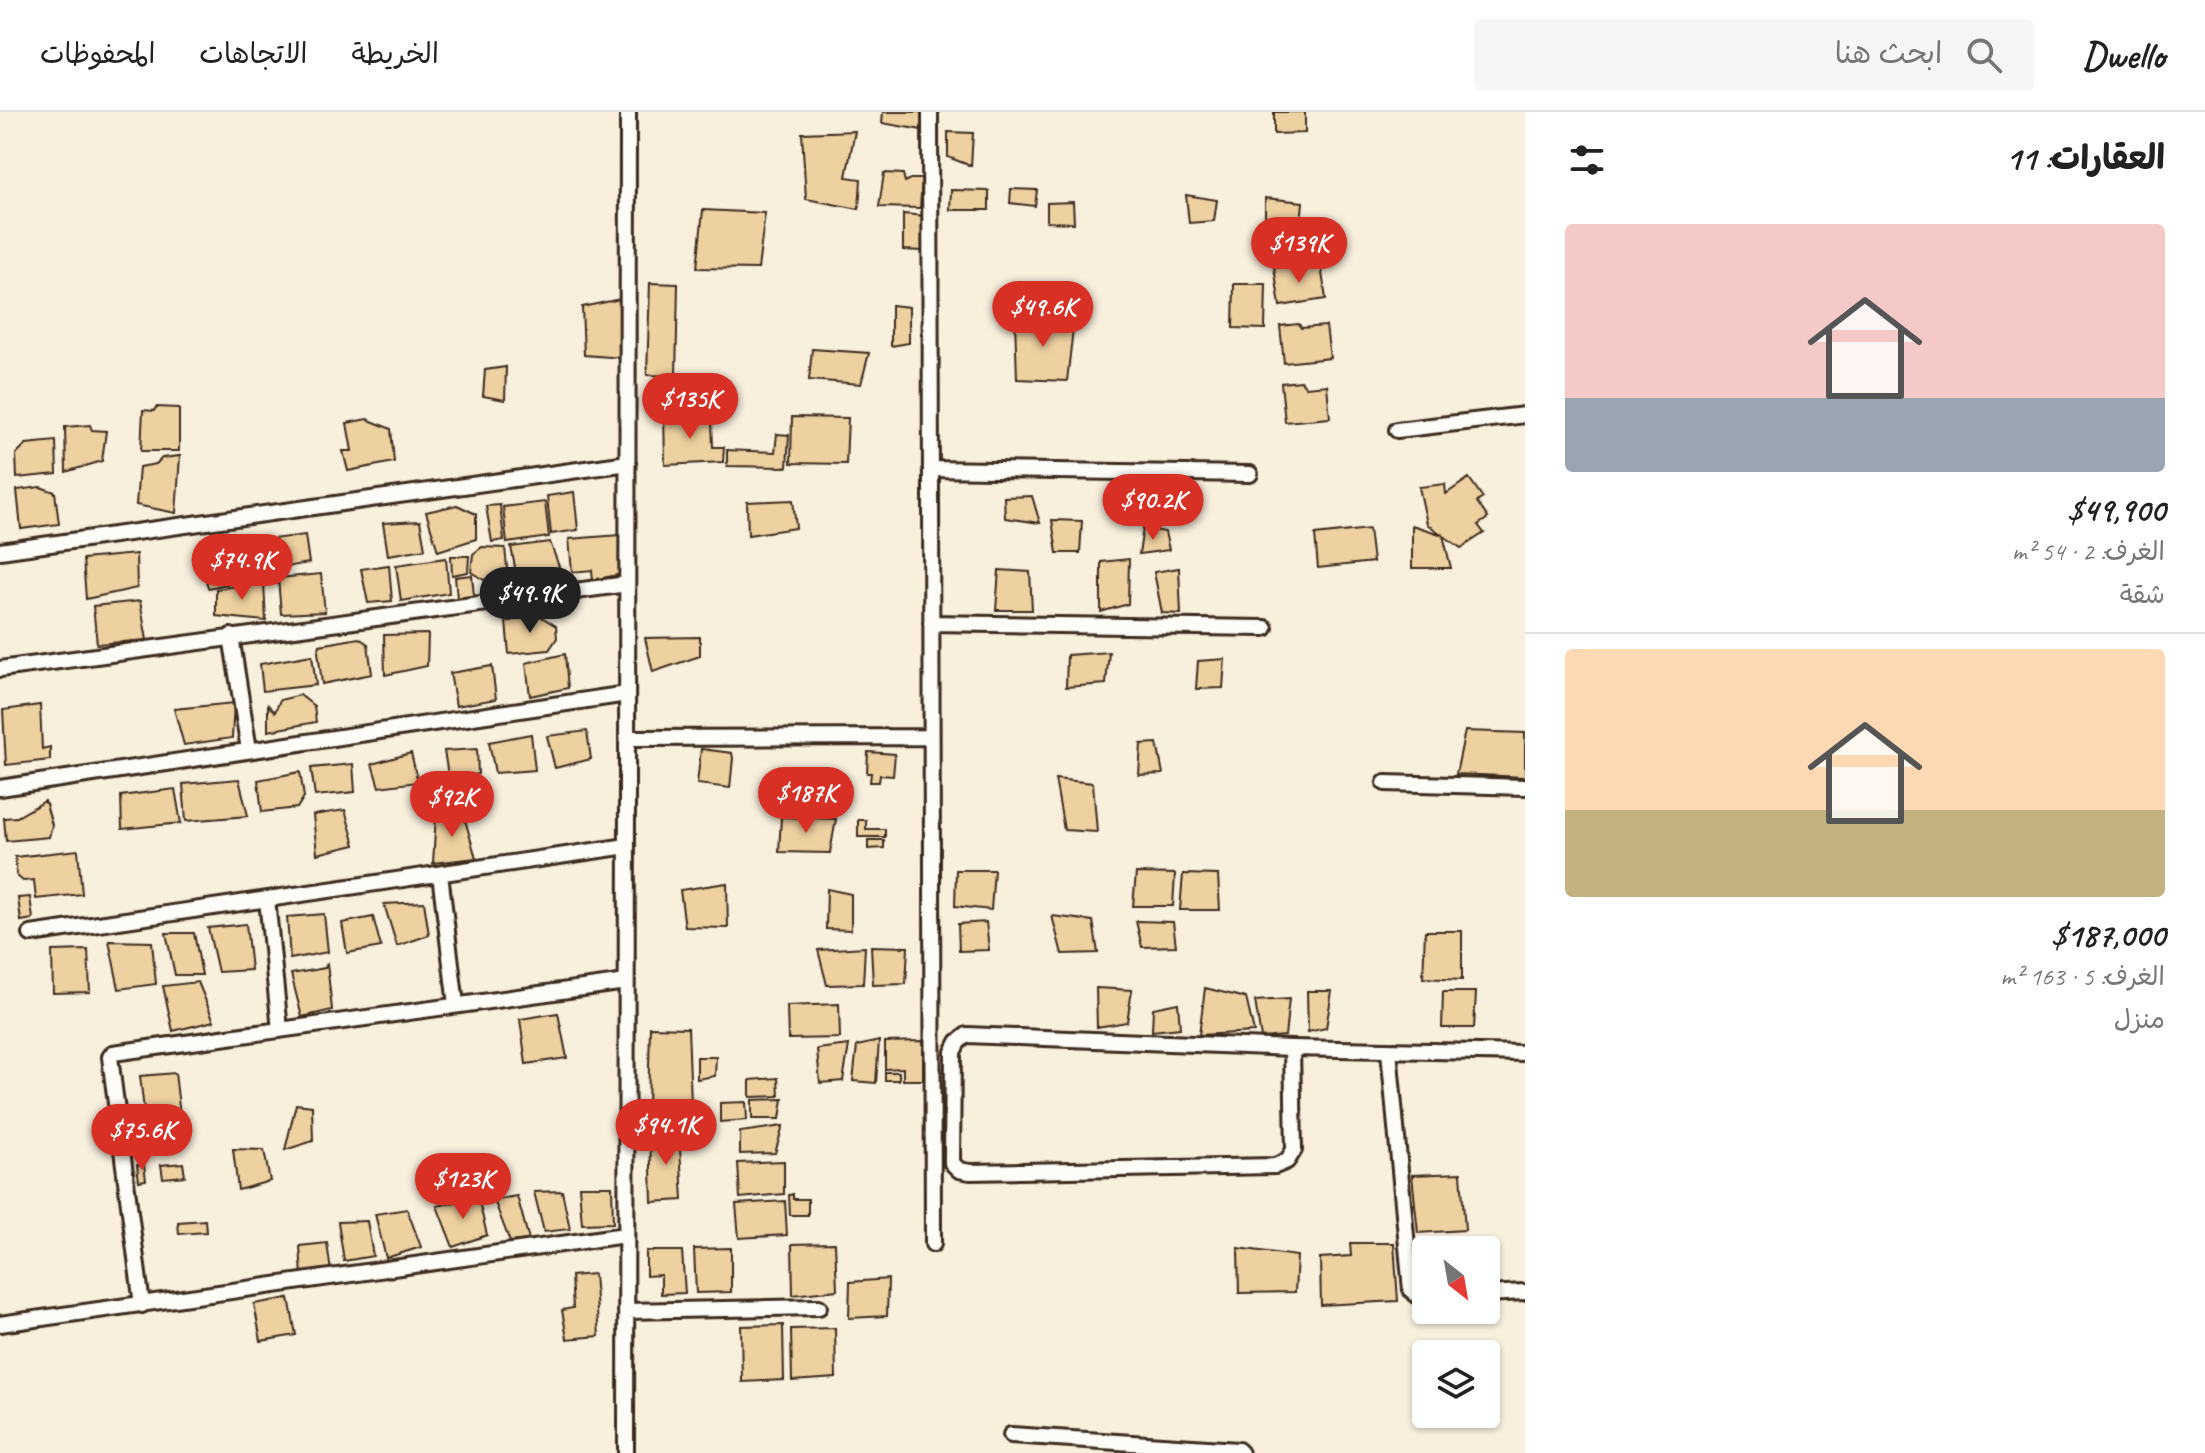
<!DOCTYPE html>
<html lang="ar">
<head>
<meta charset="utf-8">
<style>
  body { margin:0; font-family:Caveat,"Playpen Sans Arabic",sans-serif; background:#f6f6f6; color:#222; direction:rtl; height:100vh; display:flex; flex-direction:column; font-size:30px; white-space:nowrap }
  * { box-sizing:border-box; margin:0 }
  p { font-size:26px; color:#767676 }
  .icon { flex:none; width:44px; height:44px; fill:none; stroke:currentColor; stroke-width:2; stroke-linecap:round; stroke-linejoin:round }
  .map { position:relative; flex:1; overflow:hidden; direction:ltr }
  .drawer { display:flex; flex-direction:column; background:#fff; width:680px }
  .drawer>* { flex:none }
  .needle { width:52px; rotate:149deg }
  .buttons { position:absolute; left:1412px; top:1124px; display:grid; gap:16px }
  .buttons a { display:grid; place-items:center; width:88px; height:88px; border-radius:8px; background:#fff; box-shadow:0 2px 6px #0004; font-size:40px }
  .price { position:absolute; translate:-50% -68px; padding:0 18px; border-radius:28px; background:#d93025; color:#fff; font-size:26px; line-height:52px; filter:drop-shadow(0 2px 4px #0008) }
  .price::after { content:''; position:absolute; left:50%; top:48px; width:24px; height:18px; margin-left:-12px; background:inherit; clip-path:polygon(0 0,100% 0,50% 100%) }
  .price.on { background:#222; color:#fff }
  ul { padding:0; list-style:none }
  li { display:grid; align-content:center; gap:16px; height:424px; padding:0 40px }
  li+li { border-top:2px solid #e0e0e0 }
  li span { display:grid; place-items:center; height:248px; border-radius:8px; color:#555 }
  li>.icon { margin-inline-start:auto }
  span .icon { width:144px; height:144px; fill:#fffc; stroke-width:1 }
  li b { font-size:34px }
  h2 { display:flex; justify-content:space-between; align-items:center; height:96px; padding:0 40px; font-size:34px }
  header { display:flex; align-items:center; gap:48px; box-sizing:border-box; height:112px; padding:0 40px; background:#fff; border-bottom:2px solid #e0e0e0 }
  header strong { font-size:38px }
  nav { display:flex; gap:44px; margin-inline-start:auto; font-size:28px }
  .search { width:560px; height:72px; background:#f6f6f6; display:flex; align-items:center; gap:20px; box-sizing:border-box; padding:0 28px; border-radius:8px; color:#767676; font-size:30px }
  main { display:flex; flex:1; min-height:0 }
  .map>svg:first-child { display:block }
  .building { fill:#eed1a1; stroke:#3b2a1e; stroke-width:2 }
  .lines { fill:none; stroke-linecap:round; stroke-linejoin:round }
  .street-casing { stroke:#3b2a1e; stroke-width:20 }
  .street { stroke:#fdfcf7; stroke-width:14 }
</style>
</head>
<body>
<header>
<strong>Dwello</strong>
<div class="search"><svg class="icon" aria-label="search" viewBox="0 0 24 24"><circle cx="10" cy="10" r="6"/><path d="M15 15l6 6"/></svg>ابحث هنا</div>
<nav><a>الخريطة</a><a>الاتجاهات</a><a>المحفوظات</a></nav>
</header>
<main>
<section class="drawer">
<h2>العقارات: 11<svg class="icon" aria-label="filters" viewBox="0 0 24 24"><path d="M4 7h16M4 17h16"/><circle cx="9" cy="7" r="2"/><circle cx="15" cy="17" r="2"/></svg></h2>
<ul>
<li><span style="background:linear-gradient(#f6c9c9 70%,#9aa5b1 0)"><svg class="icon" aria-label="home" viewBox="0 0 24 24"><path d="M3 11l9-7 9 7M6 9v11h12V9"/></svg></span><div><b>$49,900</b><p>الغرف: 2 · 54 m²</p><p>شقة</p></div></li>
<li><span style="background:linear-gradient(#ffd9b3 65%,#c2b280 0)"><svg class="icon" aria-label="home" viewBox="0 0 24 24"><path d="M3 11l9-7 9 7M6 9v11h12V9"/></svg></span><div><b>$187,000</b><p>الغرف: 5 · 163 m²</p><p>منزل</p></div></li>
</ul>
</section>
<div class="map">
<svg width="1525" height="1341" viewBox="0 0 1525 1341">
  <rect width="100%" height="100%" fill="#f8efdd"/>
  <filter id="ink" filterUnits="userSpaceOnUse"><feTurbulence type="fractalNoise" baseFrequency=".0125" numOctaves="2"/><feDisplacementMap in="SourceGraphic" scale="16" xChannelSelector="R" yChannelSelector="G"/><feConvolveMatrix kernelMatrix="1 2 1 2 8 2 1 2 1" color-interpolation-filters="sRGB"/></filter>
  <g filter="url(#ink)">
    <path class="building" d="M883,0h39v18l-40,-7z
      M1274,0h31v21l-31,1z
      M855,19l-9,46 15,2 -2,30 -53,-10 -4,-66z
      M948,20l25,1 -2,33 -23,-9z
      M884,61l19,1 2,8 5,-3h12l-2,29 -41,-1z
      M1011,77l26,1 -2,16 -25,-3z
      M951,78l38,1v19h-39z
      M1186,83l31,5 -3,21 -25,2z
      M1265,86l38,4 -3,32 -35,5z
      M1073,90l1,21 -27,-1v-19z
      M703,98l62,3 -7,56 -61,-1z
      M903,102l23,2 -3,35 -20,-1z
      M1296,152l2,5 23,-3 5,33 -46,7 -6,-39z
      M650,171l28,1 -2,92 -29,-1z
      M1234,172h32l-1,45 -32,-1z
      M625,186l-1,60 -40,-3 -2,-48z
      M891,193l18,2v36l-18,3z
      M1015,208h59l-7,61 -50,-2z
      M1299,212l2,4 25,-2 4,32 -46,5 -4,-37z
      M812,237l57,4 -8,31 -52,-4z
      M506,255l-1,33 -22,-4 2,-26z
      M1301,269l5,6 21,-2 3,33 -45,4 -4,-39z
      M156,295l23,1v43h-38l2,-41 11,1z
      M664,299l15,2 1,6 32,1 1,27h11l-1,15 -58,3z
      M792,305l56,1 -2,46 -55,-1z
      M367,307l24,10 3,33 -46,9 -5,-20h9l-5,-28z
      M90,313l2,5 14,1 -4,30 -36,11 -1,-45z
      M777,322l12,1 -2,32 -60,-1v-16l48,2z
      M56,329l1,33 -40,4 -1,-24 10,-10z
      M180,344l-4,57 -40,-8 3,-38 17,-3 6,-6z
      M1469,366l14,20 -6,4 11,16 -10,7 6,8 -23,15 -34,-24 -8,-37 26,-3 1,10z
      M40,375l15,5 4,32 -38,5 -4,-39z
      M574,380l4,38 -27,4 -4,-38z
      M1032,384l8,27 -35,-5 -1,-21z
      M793,388l3,28 -48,7 -1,-33z
      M545,390l4,35 -42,6 -4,-36z
      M457,393l19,9v25l-38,12 -12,-39z
      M500,393l4,35 -12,2 -6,-36z
      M1052,408l30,1 -2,32h-23z
      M420,409l5,28 -37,6 -5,-32z
      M1412,413l31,10 8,33h-39z
      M1143,416l22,4 4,18 -30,4z
      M1369,417l4,33 -55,6 -3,-33z
      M305,423l4,28 -41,7 -5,-30z
      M620,423l2,39 -29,6 -1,-10 -20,2 -3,-33z
      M251,428l7,38 -50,10 -10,-40z
      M550,430l12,33 -44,7 -7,-35z
      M482,435l23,1 3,29 -24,3 -13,-8 2,-18z
      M136,442l1,34 -51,11 -3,-40z
      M451,444h18l-1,16 -16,3z
      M446,446l3,35 -48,8 -5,-36z
      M1129,447l-1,45 -27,8v-50z
      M389,453l3,36 -24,2 -7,-34z
      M1179,456l2,46 -19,-1 -8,-41z
      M999,458l31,2 2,38h-36z
      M321,462l4,38 -44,2 -3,-36z
      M472,463l2,21 -17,2 -2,-21z
      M264,470l2,39 -50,-5v-27z
      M140,489l7,39 -50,4 -4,-38z
      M537,502l19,12 1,12 -8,12 -40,4 -3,-32z
      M428,522l-1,32 -42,9 -1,-40z
      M700,525v19l-47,16 -8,-34z
      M359,526l9,6 4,30 -50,10 -4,-33 2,-6z
      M1109,540l-3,32 -40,3 1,-32z
      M565,542l3,34 -38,8 -4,-33z
      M312,543l4,30 -53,6 -3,-27z
      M1225,547l-2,29 -27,1 2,-28z
      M492,554l4,33 -40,7 -6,-33z
      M300,583l14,11 2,16 -48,9v-26l7,7 5,-12z
      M234,591l-2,35 -48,7 -10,-36z
      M40,593l2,44 8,-2v13l-44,5 -3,-55z
      M587,619l4,28 -36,9 -8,-32z
      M1465,619l60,2v44l-69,-3z
      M531,622l4,36 -40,3 -6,-31z
      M1157,631l6,31 -24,1 2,-31z
      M477,637l1,25 -29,7 -5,-30z
      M701,637l31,4 1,5 -3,30 -33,-4z
      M868,640l27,2 -2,22 -13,-1 -1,7h-9l1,-9h-4z
      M411,641l7,29 -39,5 -7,-23z
      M353,652l2,28 -40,4 -4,-28z
      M300,660l4,25 -7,11 -35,4 -4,-32z
      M239,667l9,37 -62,5 -3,-37z
      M1055,667l38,4 4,49 -33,-2z
      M175,677l6,34 -59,6 -1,-33z
      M45,689l7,24 -3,12 -43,4 -2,-23 13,-1z
      M345,698l10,35 -38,9 -4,-39z
      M463,701l13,45 -43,5 3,-48z
      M781,705l55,2 -6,34 -51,-1z
      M858,708h8v9h19v8h-27z
      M868,728h16v8l-16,1z
      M78,738l4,44 -46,5 -2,-19 -11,1 -6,-5 -2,-19z
      M956,758h38l-3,40 -36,-4z
      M1136,761l39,1 -2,32h-40z
      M1183,762l35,1 2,35h-40z
      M727,771l1,45 -43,-1 -5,-37z
      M827,777l24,5v36l-25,-1z
      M30,785l3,22 -12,2 -3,-23z
      M424,790l5,33 -32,11 -13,-42z
      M324,802l4,38 -38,7 -3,-42z
      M1052,804l41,5 5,32 -36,1z
      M373,805l8,30 -34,6 -5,-30z
      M1136,809l37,1 3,24 -34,1z
      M986,810l3,28 -30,1 -1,-27z
      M246,812l5,46 -33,2 -10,-44z
      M1425,819h37v49l-39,-2z
      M166,821h28l8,42h-27z
      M109,829l43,1 4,42 -37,5z
      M871,834l37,1 -2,37 -33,1z
      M865,835l-2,37 -36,1 -9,-35z
      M88,838l2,42 -37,1 -1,-42z
      M327,851l5,47 -30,7 -11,-43 34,-6z
      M198,870l16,39 -41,10 -10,-45z
      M1096,876l36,2 -5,32 -30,5z
      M1205,876l41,10 8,34 -55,3z
      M1307,879h25l-6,37 -18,4z
      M1443,880h33l-2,36h-32z
      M1289,887l-4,37 -24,2 -6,-37z
      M1178,891l2,25 -28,3 1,-23z
      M839,892l1,34 -52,1 -1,-33z
      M558,901l9,45 -41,6 -6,-45z
      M650,915l38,1 3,75 -43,4z
      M879,929l-3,42 -23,-2 4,-35z
      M923,929v39h-20v-12l-18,1v-27z
      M849,933l-6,36 -23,2 -3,-34z
      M697,945h19l-1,19 -18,3z
      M885,960h14v8h-14z
      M175,961l5,42 -35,4 -5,-43z
      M778,966l1,18 -29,1v-17z
      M783,987l-3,20h-28v-19z
      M746,990l1,18 -27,2v-19z
      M296,992l16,2 1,35 -28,9z
      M783,1014l-8,27 -35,1v-22z
      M679,1018l4,70 -31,2 -2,-69z
      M233,1037l31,1 6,31 -32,9z
      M784,1049v33l-44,4 -2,-35z
      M183,1051l2,13 -22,2 -2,-13z
      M144,1052l2,16 -7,1 -2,-16z
      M1461,1061l4,57 -47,3 -6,-58z
      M579,1074h33l1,37 -31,1z
      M562,1079l8,38 -26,3 -10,-40z
      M793,1082v5h15v16h-18l-1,-20z
      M517,1084l12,44 -19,2 -16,-42z
      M478,1085l9,38 -34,12 -16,-41z
      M785,1089l2,34 -48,3 -3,-34z
      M407,1097l14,38 -35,11 -11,-44z
      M205,1108l1,12 -27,2 -1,-12z
      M367,1109l6,35 -29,5 -6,-39z
      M1427,1127l38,1v10h-38z
      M327,1131l4,29 -29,4 -2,-30z
      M835,1131l2,47 -44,5 -1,-51z
      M1350,1131h44l4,58 -77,4 -1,-47 31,-2z
      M731,1136v44l-35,1 -2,-44z
      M1238,1136l59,8 -2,36 -56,1z
      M646,1139h36l3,42 -24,1v-19l-15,1z
      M594,1162l5,62 -32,3 -5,-29 11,-2 -2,-32z
      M888,1167l-1,37 -38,2 1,-36z
      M289,1186l7,37 -35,6 -7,-37z
      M783,1213l1,55 -42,2 -1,-56z
      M835,1216l1,50 -44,3 -1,-52z"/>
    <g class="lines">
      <defs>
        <path id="street" d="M930,0l3,1132
          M1397,318l128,-15
          M931,357l319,5
          M0,439l628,-88
          M931,511l334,5
          M231,524l18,114
          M0,557l627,-85
          M628,626l303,-1
          M1385,671l140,4
          M0,676l627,-94
          M440,762l16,131
          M267,787l13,131
          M31,822l596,-88
          M1292,936l2,102 -7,11 -12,5 -305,6 -11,-2 -7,-7 1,-111 5,-10 9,-7 325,13 233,5
          M1389,939l22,239 8,7h7
          M1486,1182l39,-2
          M142,1193l-32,-248 3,-4 513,-71
          M626,1199l193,-4
          M0,1212l625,-89
          M1011,1323l227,15 3,3
          M626,1341l2,-1341"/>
      </defs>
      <use href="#street" class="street-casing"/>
      <use href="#street" class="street"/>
    </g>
  </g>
</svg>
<div class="buttons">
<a><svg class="needle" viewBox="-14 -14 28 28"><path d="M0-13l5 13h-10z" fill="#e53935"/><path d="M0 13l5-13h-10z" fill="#767676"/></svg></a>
<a><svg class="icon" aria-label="layers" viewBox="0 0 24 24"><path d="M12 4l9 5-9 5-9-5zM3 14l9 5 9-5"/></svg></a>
</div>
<b class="price" style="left:1299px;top:173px">$139K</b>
<b class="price" style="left:1043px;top:237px">$49.6K</b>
<b class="price" style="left:690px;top:329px">$135K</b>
<b class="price" style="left:1153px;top:430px">$90.2K</b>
<b class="price" style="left:242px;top:490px">$74.9K</b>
<b class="price on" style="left:530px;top:523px">$49.9K</b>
<b class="price" style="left:806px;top:723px">$187K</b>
<b class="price" style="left:452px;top:727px">$92K</b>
<b class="price" style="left:666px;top:1055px">$94.1K</b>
<b class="price" style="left:142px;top:1060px">$75.6K</b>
<b class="price" style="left:463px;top:1109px">$123K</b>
</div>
</main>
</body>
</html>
